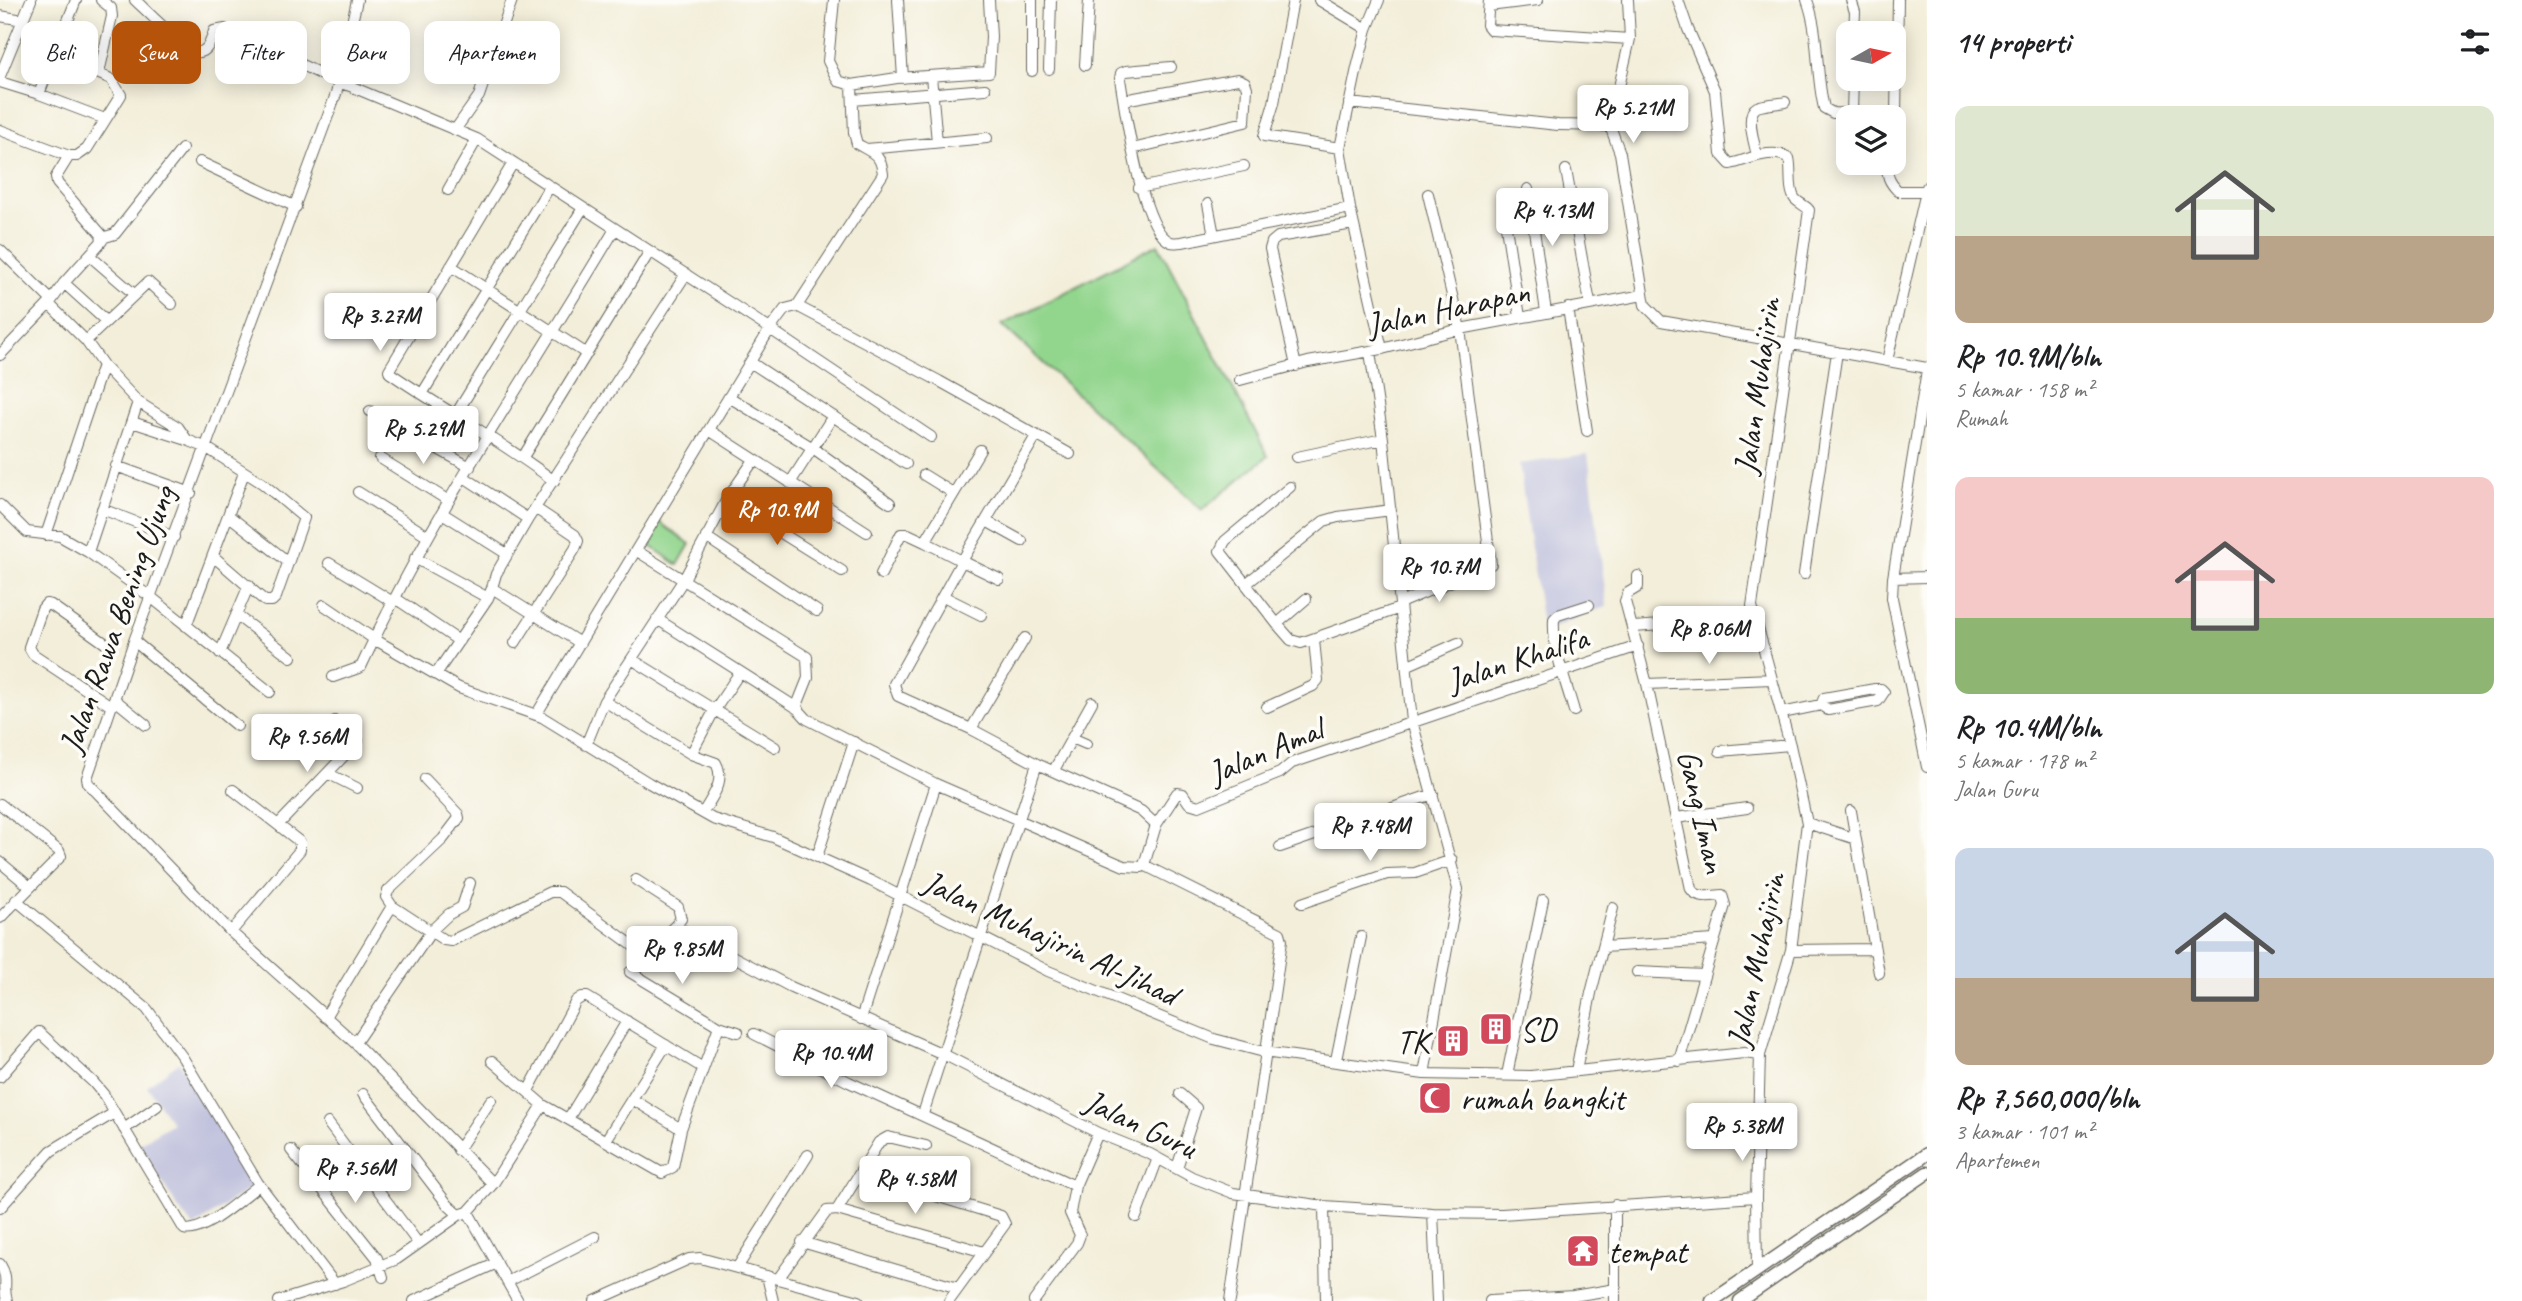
<!DOCTYPE html>
<html lang="id">
<head>
<meta charset="utf-8">
<style>
  body { margin:0; font-family:Caveat,sans-serif; background:#f6f6f6; color:#202124; height:100vh; display:flex; flex-direction:column; font-size:26px; white-space:nowrap }
  * { box-sizing:border-box; margin:0 }
  p { font-size:23px; color:#757577 }
  .icon { flex:none; width:38px; height:38px; fill:none; stroke:currentColor; stroke-width:2; stroke-linecap:round; stroke-linejoin:round }
  .map { position:relative; flex:1; overflow:hidden }
  .side { display:flex; flex-direction:column; background:#fff; width:595px }
  .side>* { flex:none }
  .banner { position:absolute; left:21px; top:21px; width:665px; height:63px; display:flex; gap:14px }
  .needle { width:46px; rotate:81deg }
  .fabs { position:absolute; left:1836px; top:21px; display:grid; gap:14px }
  .fabs a { display:grid; place-items:center; width:70px; height:70px; border-radius:14px; background:#fff; box-shadow:0 4px 18px #0003; font-size:35px }
  .price { position:absolute; translate:-50% -60px; padding:0 16px; border-radius:7px; background:#fff; color:#222; font-size:23px; line-height:46px; filter:drop-shadow(0 2px 4px #0008) }
  .price::after { content:''; position:absolute; left:50%; top:42px; width:21px; height:16px; margin-left:-10px; background:inherit; clip-path:polygon(0 0,100% 0,50% 100%) }
  .price.current { background:#b45309; color:#fff }
  ul { padding:0; list-style:none }
  li { display:grid; align-content:center; gap:14px; height:371px; padding:0 28px }
  li span { display:grid; place-items:center; height:217px; border-radius:14px; color:#555 }
  li>.icon { margin-inline-start:auto }
  span .icon { width:126px; height:126px; fill:#fffc; stroke-width:1 }
  li b { font-size:30px }
  h2 { display:flex; justify-content:space-between; align-items:center; height:84px; padding:0 28px; font-size:30px }
  .pill { padding:0 24px; border-radius:14px; background:#fff; box-shadow:0 4px 18px #0003; font-size:24px; line-height:63px }
  .pill.current { background:#b45309; color:#fff }
  main { display:flex; flex:1; min-height:0 }
  .map>svg:first-child { display:block }
  .industrial { fill:#c1c2dd }
  .green { fill:#92d58d; stroke:#577854; stroke-width:2 }
  .lines { fill:none; stroke-linecap:round; stroke-linejoin:round }
  .minor-casing { stroke:#67665e; stroke-width:12 }
  .major-casing { stroke:#67665e; stroke-width:15 }
  .minor { stroke:#fff; stroke-width:10 }
  .major { stroke:#fff; stroke-width:12 }
  .labels { text-anchor:middle; stroke-width:7; stroke-linejoin:round; paint-order:stroke }
  .street-label { font-size:33px; fill:#1c1c1c; stroke:#fdfcf7 }
  .poi-label { font-size:33px; fill:#1c1c1c; stroke:#fdfcf7; text-anchor:start }
</style>
</head>
<body>
<main>
<div class="map">
<svg width="1927" height="1301" viewBox="0 0 1927 1301">
  <rect width="100%" height="100%" fill="#fdfcf7"/>
  <filter id="ink" filterUnits="userSpaceOnUse"><feTurbulence type="fractalNoise" baseFrequency=".0143" numOctaves="2"/><feDisplacementMap in="SourceGraphic" scale="14" xChannelSelector="R" yChannelSelector="G"/><feConvolveMatrix kernelMatrix="1 2 1 2 8 2 1 2 1" color-interpolation-filters="sRGB"/></filter>
  <filter id="wash" filterUnits="userSpaceOnUse"><feTurbulence type="fractalNoise" baseFrequency=".00686" numOctaves="4" result="noise"/><feDisplacementMap in="SourceGraphic" scale="28" xChannelSelector="R" yChannelSelector="G"/><feGaussianBlur stdDeviation="1.57" result="paint"/><feColorMatrix in="noise" values="0 0 0 0 0 0 0 0 0 0 0 0 0 0 0 0 0 1.4 0 .05"/><feComposite in="paint" operator="in"/></filter>
  <g filter="url(#wash)">
    <rect width="100%" height="100%" fill="#f3eed9"/>
    <path class="industrial" d="M1588,454l19,152 -64,26 -24,-168z
      M179,1062l75,123 -60,42 -16,-19 -39,-64 33,-21 -25,-37z"/>
    <path class="green" d="M1158,244l110,212 -66,54 -200,-185z
      M658,521l32,23 -12,21 -33,-23z"/>
  </g>
  <g filter="url(#ink)">
    <g class="lines">
      <defs>
        <path id="minor" d="M135,0c11,10 49,49 62,52 11,2 15,-14 17,-21l11,-2 115,54 10,3 127,53 293,190 161,108
          M357,0l-21,94 -202,547 -47,137 1,5 143,149 124,111 138,141 -25,28 50,89
          M834,0l-6,61 10,20 14,4 45,-7 92,-6 2,-35 -2,-37
          M898,0l5,78
          M1293,0l-19,103 -10,33 76,12
          M1319,0l48,29
          M1379,0l-12,29 -10,39 -17,80 10,60 32,141
          M1489,0l-2,25 4,5 139,9
          M1628,0l2,39 -20,87 10,27 25,152 16,16 266,47
          M1678,0l10,29 27,62 6,63 9,10c18,-4 42,-17 59,-6 3,11 -1,32 6,41 5,5 10,6 14,11l-57,396 38,139 17,78 -16,127 -31,105 -4,142 1,73
          M1807,0c13,35 8,72 17,108l9,5 63,1
          M1851,0l4,12 -1,21
          M1489,6l49,-6
          M0,16l23,4
          M54,55l57,24 10,16 -34,54 -10,7h-8
          M1085,65l4,-65
          M1171,67l-45,4 -5,2 -1,6c5,29 21,153 51,163 3,1 7,0 11,0l168,-34
          M1049,69l2,-69
          M1032,71v-71
          M99,73l13,-57 -1,-8 -10,-8
          M0,76l31,-76
          M931,76l6,66
          M0,82l39,12 66,25
          M39,94l37,-94
          M853,100l132,-11
          M1124,100l114,-21 7,3 2,6 -2,34 -113,27
          M1349,103l209,22 52,1
          M1852,113l1,-34
          M1894,129l2,-15 2,-114
          M0,130l69,26 -13,21 1,6 44,51 1,7 -38,42 -15,21 37,37 17,24 35,37 40,25 9,13 20,8 55,35 42,35 -28,79 -4,4h-7l-52,-45
          M455,130l24,-34 33,-96
          M867,149l120,-11
          M1757,156c-2,-12 -13,-42 0,-49 8,-3 20,-3 28,-5
          M200,162l96,45
          M513,163l-124,207 1,3c54,37 112,68 164,108
          M1888,163c-2,12 1,19 10,28h27
          M1566,170l24,133
          M1139,188l105,-22
          M1528,189l18,123
          M448,190l29,-51
          M1428,194l32,135 31,235
          M1208,204l6,31
          M1505,220l15,97
          M102,238l13,-4 67,-85
          M0,250l51,50
          M90,256l44,38
          M451,266l136,88
          M64,283l42,38
          M797,306l86,-132c-2,-20 -10,-21 -26,-30l-3,-11 -2,-48
          M1568,308l19,123
          M86,341l62,-59 24,22
          M1370,352l13,87 29,282 46,168 -34,185
          M0,355l49,-51
          M1887,361l40,-174
          M750,362l156,102
          M1296,366l-26,-117 2,-7 6,-5 75,-13
          M1927,370l-34,208 34,-1
          M1240,380l68,-18 74,-13 78,-20 183,-34
          M422,394l128,-208
          M729,397l84,51 77,55
          M370,411l100,56
          M456,414l127,-206
          M132,422l55,18
          M709,430l158,102
          M980,450l-55,92 37,19 -68,123 4,12 73,33 66,35 104,47 15,14 -12,40 136,68 2,7 -52,361
          M523,457l127,-206
          M1297,457l86,-18
          M380,458l69,43
          M116,466l75,27
          M924,475l29,18
          M464,477l64,42 158,-245
          M790,483l43,-67
          M1290,487l-65,54 -5,10 57,73 14,16 10,3 99,-35
          M358,492l70,44
          M727,499l115,72
          M0,505l27,27 33,4 28,16 64,46 118,94
          M102,509l72,28
          M442,513l65,41
          M228,515l59,46
          M986,521l36,20
          M46,535l57,-170
          M706,537l111,74
          M637,551l170,106 1,21 -12,30
          M88,552l50,-150
          M415,558l73,40
          M329,563l64,39
          M881,574l20,-40h7l17,8
          M1804,574l33,-222
          M1638,576v11l-10,6 -3,8 22,83 44,205c7,10 19,7 31,6l3,10 -46,156
          M1893,578l-1,20 35,169
          M999,579l-37,-18 74,-125
          M1246,584l78,-63 14,-4 53,-7
          M492,588l4,-14 32,-55
          M943,596l38,19
          M395,598l64,43
          M1400,603l66,-28
          M324,605l50,34 85,49 83,29 107,66 64,36 60,18 98,44 177,90 166,68 50,13 160,22 107,2 213,-23 16,2
          M236,615l55,42
          M657,619l140,89 10,11 129,65
          M1277,624l29,-25
          M186,626l58,-153
          M1634,627l121,-9
          M134,641l103,85
          M515,643l60,-94 3,-8 -3,-6 -40,-27
          M109,646l-58,-41 -5,-1 -4,5 -13,38 4,7 78,52
          M220,653l29,-68
          M633,660l142,87
          M1406,666l52,-23
          M436,674l52,-76 4,-10 88,55
          M333,677l28,-10c71,-154 168,-293 254,-438
          M1647,684l125,-5
          M114,699l32,26
          M604,701l87,53 25,9c10,19 -4,33 -13,50
          M1267,707l46,-21 5,-6 -4,-40
          M1574,711c-8,-29 -22,-62 -20,-92l4,-4 31,-10
          M1782,713l39,-8 7,5 50,-9 6,-9 -3,-3h-6l-51,9 -3,7
          M536,715l234,-386 15,-20 12,-3 142,75 131,73
          M971,729l54,-91
          M1072,738l14,6
          M586,745l18,-44 80,-122 43,-80 27,-39
          M1720,751l70,-6
          M691,754l23,-43 26,-39
          M1054,770l38,-68
          M329,774l28,14
          M425,779l33,35 1,4 -16,21 -55,52 -2,6 6,9 52,34 7,1 99,-49h10l79,58 13,-3 23,-21 116,61 152,67 155,79 52,21 42,23 41,16 91,13 109,7 69,1 254,-17
          M0,804l59,47 2,5 -61,62
          M1851,811l28,162
          M1676,818l71,-10
          M1807,823l49,16
          M278,825l80,-84 -3,-10 -20,-10
          M1156,825l21,-32 6,1 6,9 10,3 81,-33 12,-10 346,-117
          M1280,847l153,-53
          M817,857l37,-115
          M0,862l30,25
          M636,880l42,27 3,12 -6,7
          M16,900l131,109 36,49 75,125 77,101
          M1302,903l85,-29 28,-1 37,-13
          M231,932l69,-82v-8l-67,-52
          M1603,947l111,-7
          M1791,950l84,-1
          M630,972l89,54
          M1637,972l67,3
          M325,1017l67,-111
          M861,1019l75,-235 188,82 18,1 2,-2
          M754,1034l95,48 226,104
          M355,1043l77,-113 17,-16 13,-7 8,-24
          M1336,1060l25,-123
          M492,1061l51,44
          M1576,1071l15,-78 22,-85
          M1507,1075l36,-175
          M0,1077l39,-45 54,50 11,13 80,134c18,6 59,-32 75,-44
          M528,1091l48,-90 6,-4h5l116,71
          M363,1094l85,111 11,10
          M632,1099l49,30
          M923,1114l114,-350
          M568,1119l59,-98
          M328,1123l90,120
          M1703,1124l56,-5
          M124,1129l33,-23
          M606,1140l60,-95
          M291,1150l86,108 6,19
          M458,1150l33,-50
          M1177,1168l19,-60 -16,-14
          M861,1173l140,43 4,8 -56,77
          M493,1184l50,-79 119,68 11,-6 8,-38 38,-103 19,6
          M1615,1205v96
          M1324,1206l2,95
          M0,1208l51,-57 63,-38
          M837,1210l147,42
          M1433,1213l4,88
          M1136,1217l22,-59
          M802,1242l156,46
          M0,1264c10,17 2,20 7,37
          M737,1268l71,-113
          M767,1276l6,25
          M778,1279l49,-68 10,-1 42,-68 9,-5 38,9
          M507,1282l88,-45
          M279,1301l64,-20 54,-22 62,-44 9,-3
          M414,1301l83,-38
          M595,1301l94,-42 11,-1 159,43
          M1034,1301l43,-58 3,-8 -10,-22 5,-27 23,-53
          M1490,1301l83,-5 43,-7"/>
        <path id="major" d="M1712,1301l215,-147
          M1740,1301l187,-128"/>
      </defs>
      <use href="#minor" class="minor-casing"/>
      <use href="#major" class="major-casing"/>
      <use href="#minor" class="minor"/>
      <use href="#major" class="major"/>
    </g>
  </g>
  <defs>
    <symbol id="building-square" viewBox="-11 -11 22 22"><rect x="-9" y="-9" width="18" height="18" rx="4" fill="#d1495b" stroke="#fdfcf7"/><path d="M-4-6H4V6H1V3H-1V6H-4ZM-2.5-4.3h1.7v1.8h-1.7ZM.8-4.3h1.7v1.8H.8ZM-2.5-1h1.7V.8h-1.7ZM.8-1h1.7V.8H.8Z" fill="#fff"/></symbol>
    <symbol id="mosque-square" viewBox="-11 -11 22 22"><rect x="-9" y="-9" width="18" height="18" rx="4" fill="#d1495b" stroke="#fdfcf7"/><path d="M3.5-4.9A6 6 0 1 0 3.5 4.9A5 5 0 1 1 3.5-4.9Z" fill="#fff"/></symbol>
    <symbol id="temple-square" viewBox="-11 -11 22 22"><rect x="-9" y="-9" width="18" height="18" rx="4" fill="#d1495b" stroke="#fdfcf7"/><path d="M0-6L5-2H3V0L6.5 2.5H4V6H1.5V3h-3V6H-4V2.5H-6.5L-3 0V-2H-5Z" fill="#fff"/></symbol>
  </defs>
  <g fill-rule="evenodd">
    <use href="#building-square" x="1477" y="1010" width="38" height="38"/>
    <use href="#building-square" x="1434" y="1022" width="38" height="38"/>
    <use href="#mosque-square" x="1416" y="1079" width="38" height="38"/>
    <use href="#temple-square" x="1564" y="1232" width="38" height="38"/>
  </g>
  <g class="labels">
    <g class="street-label">
      <text transform="translate(1448 307) rotate(-12)" y="12">Jalan Harapan</text>
      <text transform="translate(1756 386) rotate(-82)" y="12">Jalan Muhajirin</text>
      <text transform="translate(116 619) rotate(-70)" y="12">Jalan Rawa Bening Ujung</text>
      <text transform="translate(1517 658) rotate(-18)" y="12">Jalan Khalifa</text>
      <text transform="translate(1265 750) rotate(-23)" y="12">Jalan Amal</text>
      <text transform="translate(1703 811) rotate(77)" y="12">Gang Iman</text>
      <text transform="translate(1051 937) rotate(25)" y="12">Jalan Muhajirin Al-Jihad</text>
      <text transform="translate(1755 960) rotate(-78)" y="12">Jalan Muhajirin</text>
      <text transform="translate(1141 1123) rotate(25)" y="12">Jalan Guru</text>
    </g>
    <g class="poi-label">
      <text x="1520" y="1041">SD</text>
      <text x="1428" y="1053" text-anchor="end">TK</text>
      <text x="1460" y="1110">rumah bangkit</text>
      <text x="1608" y="1263">tempat</text>
    </g>
  </g>
</svg>
<div class="fabs">
<a><svg class="needle" viewBox="-14 -14 28 28"><path d="M0-13l5 13h-10z" fill="#e53935"/><path d="M0 13l5-13h-10z" fill="#757577"/></svg></a>
<a><svg class="icon" aria-label="layers" viewBox="0 0 24 24"><path d="M12 4l9 5-9 5-9-5zM3 14l9 5 9-5"/></svg></a>
</div>
<b class="price" style="left:1633px;top:145px">Rp 5.21M</b>
<b class="price" style="left:1552px;top:248px">Rp 4.13M</b>
<b class="price" style="left:380px;top:353px">Rp 3.27M</b>
<b class="price" style="left:423px;top:466px">Rp 5.29M</b>
<b class="price current" style="left:777px;top:547px">Rp 10.9M</b>
<b class="price" style="left:1439px;top:604px">Rp 10.7M</b>
<b class="price" style="left:1709px;top:666px">Rp 8.06M</b>
<b class="price" style="left:307px;top:774px">Rp 9.56M</b>
<b class="price" style="left:1370px;top:863px">Rp 7.48M</b>
<b class="price" style="left:682px;top:986px">Rp 9.85M</b>
<b class="price" style="left:831px;top:1090px">Rp 10.4M</b>
<b class="price" style="left:1742px;top:1163px">Rp 5.38M</b>
<b class="price" style="left:355px;top:1205px">Rp 7.56M</b>
<b class="price" style="left:915px;top:1216px">Rp 4.58M</b>
<div class="banner">
<a class="pill">Beli</a>
<a class="pill current">Sewa</a>
<a class="pill">Filter</a>
<a class="pill">Baru</a>
<a class="pill">Apartemen</a>
</div>
</div>
<section class="side">
<h2>14 properti<svg class="icon" aria-label="filters" viewBox="0 0 24 24"><path d="M4 7h16M4 17h16"/><circle cx="9" cy="7" r="2"/><circle cx="15" cy="17" r="2"/></svg></h2>
<ul>
<li><span style="background:linear-gradient(#dfe7d0 60%,#b9a48a 0)"><svg class="icon" aria-label="home" viewBox="0 0 24 24"><path d="M3 11l9-7 9 7M6 9v11h12V9"/></svg></span><div><b>Rp 10.9M/bln</b><p>5 kamar · 158 m²</p><p>Rumah</p></div></li>
<li><span style="background:linear-gradient(#f6c9c9 65%,#8fb573 0)"><svg class="icon" aria-label="home" viewBox="0 0 24 24"><path d="M3 11l9-7 9 7M6 9v11h12V9"/></svg></span><div><b>Rp 10.4M/bln</b><p>5 kamar · 178 m²</p><p>Jalan Guru</p></div></li>
<li><span style="background:linear-gradient(#c9d6e8 60%,#b9a48a 0)"><svg class="icon" aria-label="home" viewBox="0 0 24 24"><path d="M3 11l9-7 9 7M6 9v11h12V9"/></svg></span><div><b>Rp 7,560,000/bln</b><p>3 kamar · 101 m²</p><p>Apartemen</p></div></li>
</ul>
</section>
</main>
</body>
</html>
